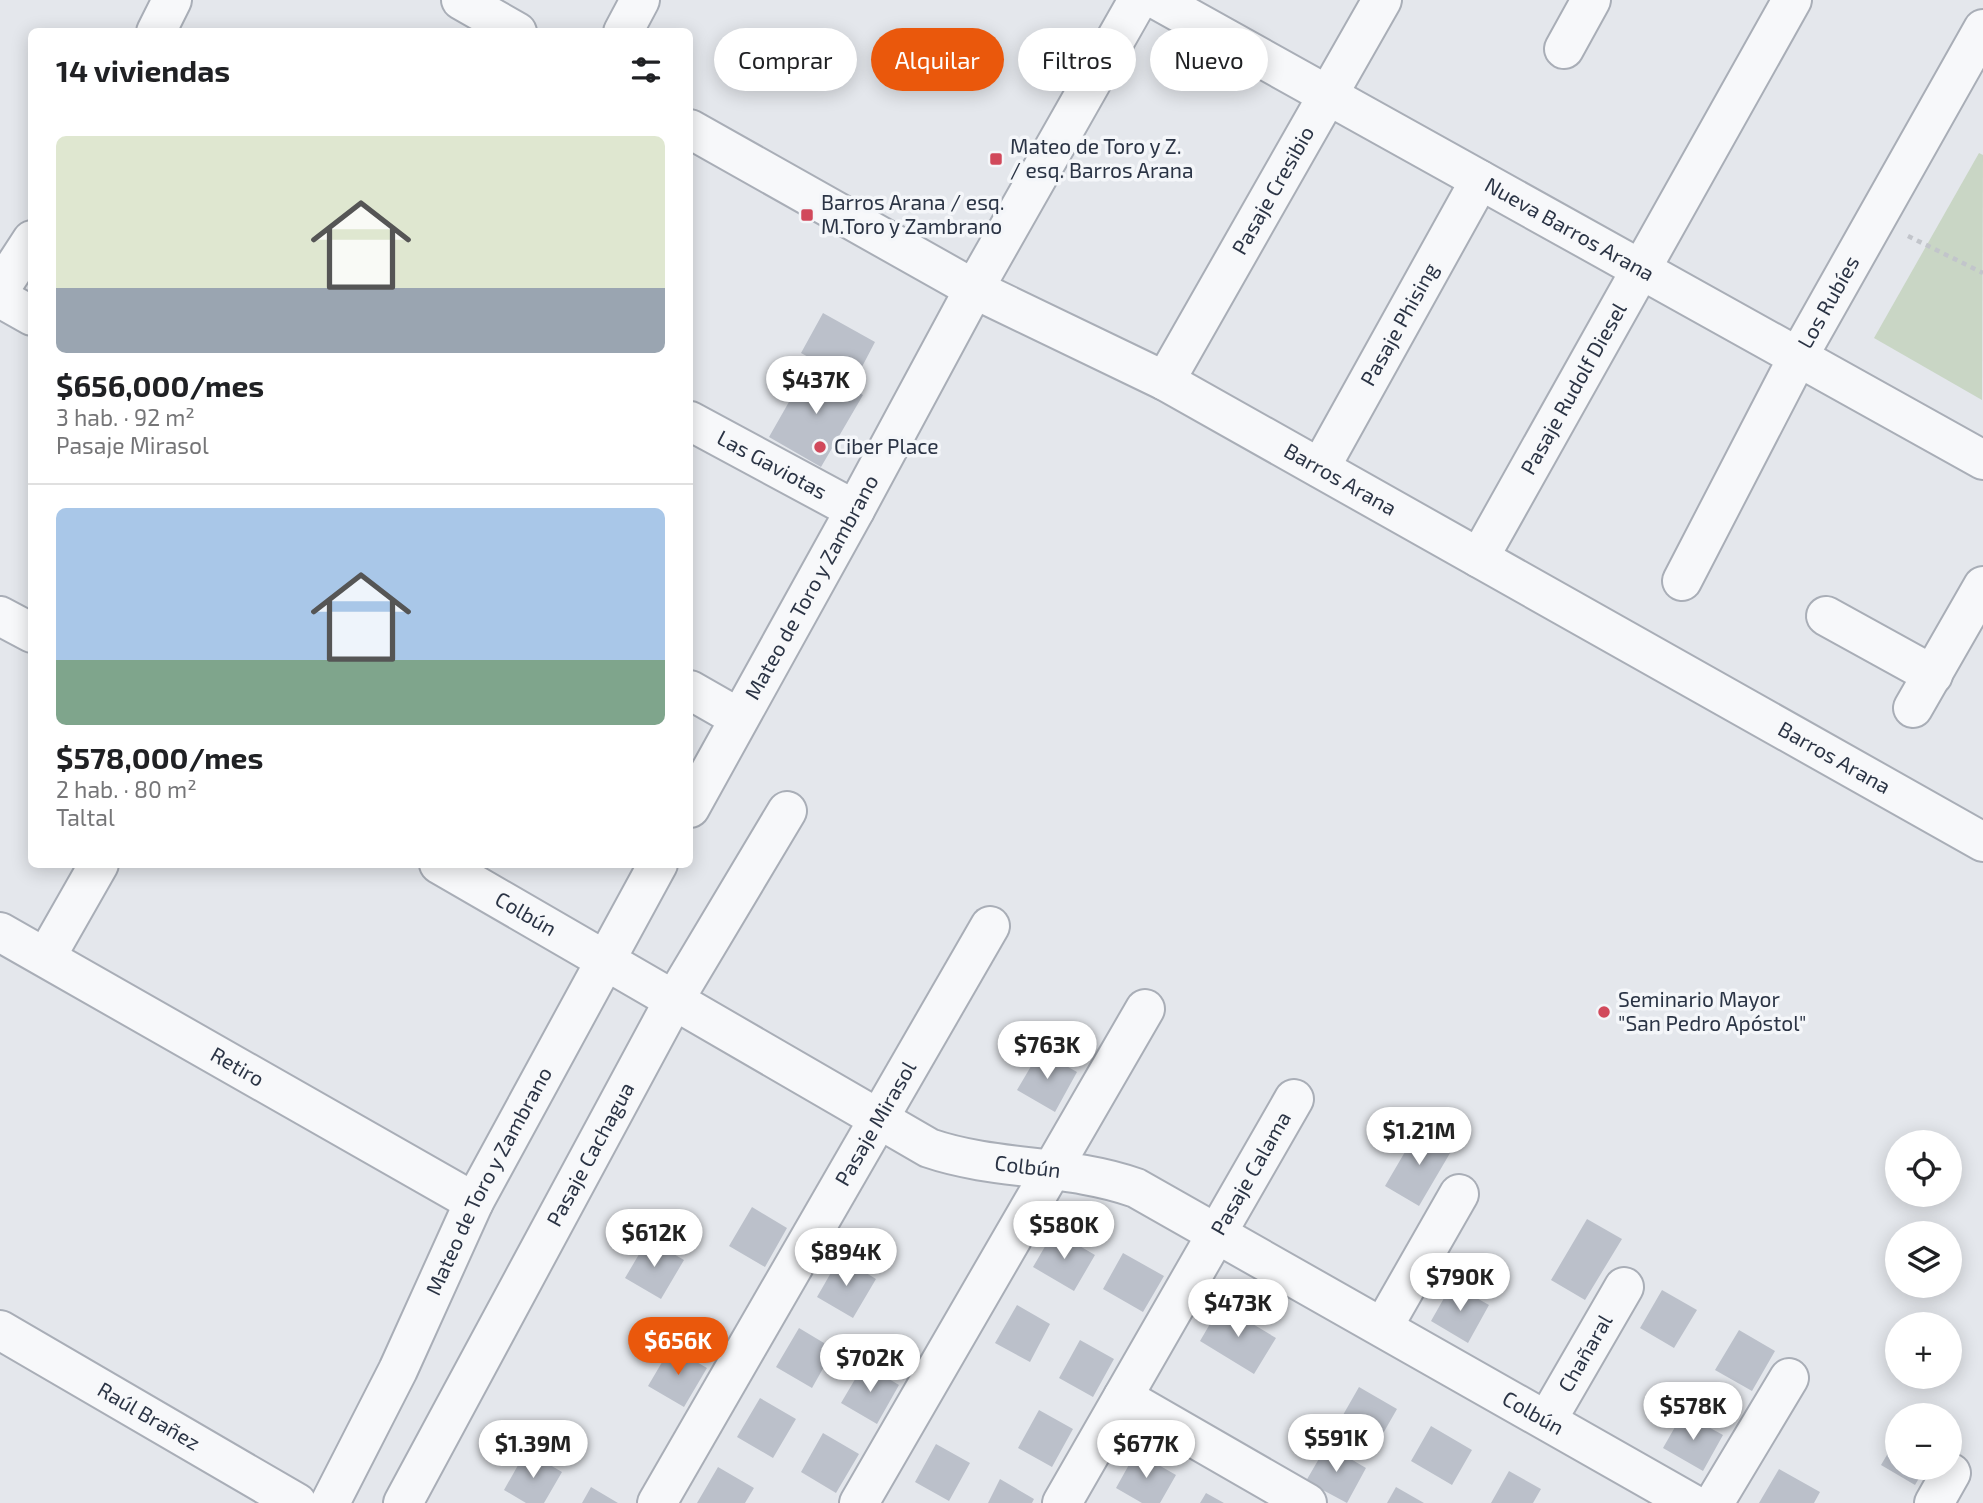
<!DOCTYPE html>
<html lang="es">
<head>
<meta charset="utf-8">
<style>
  body { margin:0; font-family:"Exo 2",sans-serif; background:#f6f6f6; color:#202124; height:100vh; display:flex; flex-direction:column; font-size:26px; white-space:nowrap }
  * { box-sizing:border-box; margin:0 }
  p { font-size:23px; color:#757577 }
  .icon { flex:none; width:38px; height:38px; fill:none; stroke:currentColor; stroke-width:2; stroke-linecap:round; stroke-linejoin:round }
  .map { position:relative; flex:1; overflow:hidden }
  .details { position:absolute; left:28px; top:28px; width:665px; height:840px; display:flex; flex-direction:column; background:#fff; border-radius:10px; box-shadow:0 4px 18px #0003 }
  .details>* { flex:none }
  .banner { position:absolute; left:714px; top:28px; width:665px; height:63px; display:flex; gap:14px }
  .controls { position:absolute; left:1885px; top:1130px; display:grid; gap:14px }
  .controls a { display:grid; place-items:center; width:77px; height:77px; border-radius:50%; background:#fff; box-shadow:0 4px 18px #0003; font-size:35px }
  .price { position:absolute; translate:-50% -60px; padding:0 16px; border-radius:24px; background:#fff; color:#222; font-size:23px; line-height:46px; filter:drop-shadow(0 2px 4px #0008) }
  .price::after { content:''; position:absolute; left:50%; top:42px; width:21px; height:16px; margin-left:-10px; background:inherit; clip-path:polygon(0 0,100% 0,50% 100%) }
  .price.on { background:#ea580c; color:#fff }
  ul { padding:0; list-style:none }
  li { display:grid; align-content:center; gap:14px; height:371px; padding:0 28px }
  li+li { border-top:2px solid #e0e0e0 }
  li span { display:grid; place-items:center; height:217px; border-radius:10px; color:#555 }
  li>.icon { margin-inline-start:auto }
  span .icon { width:126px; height:126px; fill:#fffc; stroke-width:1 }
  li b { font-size:30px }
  h2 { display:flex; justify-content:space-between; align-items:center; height:84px; padding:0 28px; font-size:30px }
  .chip { padding:0 24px; border-radius:32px; background:#fff; box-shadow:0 4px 18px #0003; font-size:24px; line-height:63px }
  .chip.on { background:#ea580c; color:#fff }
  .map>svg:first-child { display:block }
  .green { fill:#c9d6c5 }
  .building { fill:#bbc0ca }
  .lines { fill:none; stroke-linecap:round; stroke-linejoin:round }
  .minor-casing { stroke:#a9aeb7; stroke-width:42 }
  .tertiary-casing { stroke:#a9aeb7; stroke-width:42 }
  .path { stroke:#c2c5cb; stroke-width:4.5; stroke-dasharray:5 5; stroke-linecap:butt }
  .minor { stroke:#f7f8fa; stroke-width:38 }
  .tertiary { stroke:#f7f8fa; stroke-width:38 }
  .poi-dot { fill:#d1495b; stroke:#f4f6f9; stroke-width:2.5 }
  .labels { text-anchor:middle; stroke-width:7; stroke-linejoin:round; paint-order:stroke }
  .poi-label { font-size:21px; fill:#2b3445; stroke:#f4f6f9; text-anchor:start }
  .street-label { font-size:21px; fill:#2b3445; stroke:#f4f6f9 }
</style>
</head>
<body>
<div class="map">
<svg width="1983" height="1503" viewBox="0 0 1983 1503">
  <rect width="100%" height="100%" fill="#e4e7ec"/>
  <path class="green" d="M1979,153l4,2 -1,245 -108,-62z"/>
  <path class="building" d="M823,313l52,29 -21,40 -53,-29z
    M810,365l53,30 -42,72 -52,-30z
    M1040,1051l37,21 -22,40 -38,-22z
    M1419,1128l34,20 -34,58 -34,-20z
    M752,1207l35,21 -22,39 -36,-21z
    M1587,1219l35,20 -37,61 -34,-20z
    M1054,1231l41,24 -21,36 -41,-24z
    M648,1239l36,21 -23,39 -36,-21z
    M1123,1253l41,23 -21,36 -40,-23z
    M840,1257l36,22 -23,39 -36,-21z
    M1452,1284l37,21 -21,38 -37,-22z
    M1662,1290l35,20 -23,38 -34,-20z
    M1017,1305l33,19 -20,38 -35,-19z
    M1221,1305l55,33 -22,36 -54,-33z
    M799,1328l35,21 -22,39 -36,-21z
    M1739,1330l36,21 -23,40 -37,-21z
    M1080,1340l34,19 -21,38 -34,-19z
    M671,1347l36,21 -23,39 -36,-21z
    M864,1364l35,21 -22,39 -36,-21z
    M1359,1387l38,22 -20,35 -38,-22z
    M760,1398l36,21 -23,39 -36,-21z
    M1039,1410l34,19 -21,38 -34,-19z
    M1683,1413l40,22 -20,36 -40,-23z
    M1431,1426l41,24 -20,35 -41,-24z
    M823,1433l36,21 -23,39 -35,-21z
    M1897,1438v30h28l-10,17 -34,-20z
    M936,1444l34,19 -21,38 -34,-19z
    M1327,1445l39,23 -19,35 -41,-22z
    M526,1451l36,21 -18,31h-18l-22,-13z
    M1136,1452l40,23 -16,28h-18l-26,-15z
    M718,1467l36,21 -9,15h-48z
    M1779,1469l41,23 -6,11h-55z
    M1509,1471l32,18 -8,14h-42z
    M1000,1479l34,20 -2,4h-44z
    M591,1487l27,16h-36z
    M1396,1487l28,16h-37z
    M1206,1493l18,10h-24z"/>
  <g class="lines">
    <defs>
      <g id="minor">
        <path id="s1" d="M1157,0l826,460"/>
        <path d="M156,32l16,-32"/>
        <path d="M623,32l17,-32"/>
        <path d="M1564,49l27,-49"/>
        <path d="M0,289l32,-49"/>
        <path id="s2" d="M974,289l191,92 818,461"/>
        <path d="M0,298l32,18"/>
        <path id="s3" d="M1165,381l217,-381"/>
        <path id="s4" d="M690,421l165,89"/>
        <path id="s5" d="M1320,468l160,-288"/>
        <path id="s6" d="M1479,558l313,-558"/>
        <path id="s7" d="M1682,581l116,-224 185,-328"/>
        <path d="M0,616l32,17"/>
        <path d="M1826,616l107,59"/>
        <path d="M690,690l49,28"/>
        <path d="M1913,708l70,-122"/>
        <path id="s8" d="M439,864l490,284c67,23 140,16 207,40l555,315"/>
        <path id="s9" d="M0,932l474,270"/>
        <path d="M46,957l53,-93"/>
        <path d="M1383,1327l76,-133"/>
        <path id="s10" d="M0,1330l297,173"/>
        <path d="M1123,1397l184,106"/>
        <path id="s11" d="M1547,1420l77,-133"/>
        <path id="s12" d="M403,1503l271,-503 113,-189"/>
        <path id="s13" d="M657,1503l333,-577"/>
        <path d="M859,1503l286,-494"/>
        <path id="s14" d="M1062,1503l232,-404"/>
        <path d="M1714,1503l75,-125"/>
        <path d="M1934,1503l17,-30"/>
      </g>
      <g id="tertiary">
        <path d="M461,0l56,32"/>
        <path d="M690,129l284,160"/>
        <path id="s15" d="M690,808l165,-298 119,-221 164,-289"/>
        <path id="s16" d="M330,1503l68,-133 76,-168 184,-338"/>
      </g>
    </defs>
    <use href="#minor" class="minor-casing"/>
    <use href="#tertiary" class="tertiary-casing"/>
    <path class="path" d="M1908,236l75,37"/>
    <use href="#minor" class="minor"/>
    <use href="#tertiary" class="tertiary"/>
  </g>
  <g class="poi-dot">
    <rect x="989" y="152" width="14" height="14" rx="3.5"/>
    <rect x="800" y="208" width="14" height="14" rx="3.5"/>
    <circle cx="820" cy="447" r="7"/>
    <circle cx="1604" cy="1012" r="7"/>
  </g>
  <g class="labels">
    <g class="poi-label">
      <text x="1010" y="154">Mateo de Toro y Z.<tspan x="1010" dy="24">/ esq. Barros Arana</tspan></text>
      <text x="821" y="210">Barros Arana / esq.<tspan x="821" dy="24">M.Toro y Zambrano</tspan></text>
      <text x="834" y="454">Ciber Place</text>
      <text x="1618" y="1007">Seminario Mayor<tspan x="1618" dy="24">"San Pedro Apóstol"</tspan></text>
    </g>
    <g class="street-label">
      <text dy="7" stroke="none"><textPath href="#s3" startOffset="219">Pasaje Cresibio</textPath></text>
      <text dy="7" stroke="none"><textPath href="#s1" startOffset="472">Nueva Barros Arana</textPath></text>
      <text dy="7" stroke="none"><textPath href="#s7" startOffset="315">Los Rubíes</textPath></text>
      <text dy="7" stroke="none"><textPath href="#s5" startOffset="164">Pasaje Phising</textPath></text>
      <text dy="7" stroke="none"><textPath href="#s6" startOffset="194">Pasaje Rudolf Diesel</textPath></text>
      <text dy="7" stroke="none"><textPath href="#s4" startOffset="93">Las Gaviotas</textPath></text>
      <text dy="7" stroke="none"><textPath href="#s2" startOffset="413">Barros Arana</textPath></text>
      <text dy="7" stroke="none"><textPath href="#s15" startOffset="252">Mateo de Toro y Zambrano</textPath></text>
      <text dy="7" stroke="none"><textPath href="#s2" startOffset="980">Barros Arana</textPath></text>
      <text dy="7" stroke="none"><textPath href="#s8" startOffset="100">Colbún</textPath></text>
      <text dy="7" stroke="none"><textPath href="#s9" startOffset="273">Retiro</textPath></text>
      <text dy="7" stroke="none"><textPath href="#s13" startOffset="438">Pasaje Mirasol</textPath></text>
      <text dy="7" stroke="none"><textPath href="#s12" startOffset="396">Pasaje Cachagua</textPath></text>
      <text dy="7" stroke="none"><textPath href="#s8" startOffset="667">Colbún</textPath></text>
      <text dy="7" stroke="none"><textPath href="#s14" startOffset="380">Pasaje Calama</textPath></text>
      <text dy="7" stroke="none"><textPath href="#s16" startOffset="359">Mateo de Toro y Zambrano</textPath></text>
      <text dy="7" stroke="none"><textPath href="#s11" startOffset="77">Chañaral</textPath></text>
      <text dy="7" stroke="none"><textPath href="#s8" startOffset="1234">Colbún</textPath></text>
      <text dy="7" stroke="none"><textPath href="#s10" startOffset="172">Raúl Brañez</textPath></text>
    </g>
  </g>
</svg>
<div class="controls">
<a><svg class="icon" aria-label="locate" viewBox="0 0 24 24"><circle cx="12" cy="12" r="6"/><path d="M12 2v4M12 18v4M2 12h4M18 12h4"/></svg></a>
<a><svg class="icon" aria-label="layers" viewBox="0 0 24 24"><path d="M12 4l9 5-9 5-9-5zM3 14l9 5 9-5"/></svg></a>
<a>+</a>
<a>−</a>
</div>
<b class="price" style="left:816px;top:416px">$437K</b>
<b class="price" style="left:1047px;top:1081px">$763K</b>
<b class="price" style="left:1419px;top:1167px">$1.21M</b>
<b class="price" style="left:1064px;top:1261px">$580K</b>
<b class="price" style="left:654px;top:1269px">$612K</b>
<b class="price" style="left:846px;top:1288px">$894K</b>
<b class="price" style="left:1460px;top:1313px">$790K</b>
<b class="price" style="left:1238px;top:1339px">$473K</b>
<b class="price on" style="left:678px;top:1377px">$656K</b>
<b class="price" style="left:870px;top:1394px">$702K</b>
<b class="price" style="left:1693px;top:1442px">$578K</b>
<b class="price" style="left:1336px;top:1474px">$591K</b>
<b class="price" style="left:533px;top:1480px">$1.39M</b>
<b class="price" style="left:1146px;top:1480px">$677K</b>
<div class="banner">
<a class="chip">Comprar</a>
<a class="chip on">Alquilar</a>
<a class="chip">Filtros</a>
<a class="chip">Nuevo</a>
</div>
<section class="details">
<h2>14 viviendas<svg class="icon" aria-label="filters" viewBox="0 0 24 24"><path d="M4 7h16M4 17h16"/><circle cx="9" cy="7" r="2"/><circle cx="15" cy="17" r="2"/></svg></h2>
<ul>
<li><span style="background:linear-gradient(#dfe7d0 70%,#9aa5b1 0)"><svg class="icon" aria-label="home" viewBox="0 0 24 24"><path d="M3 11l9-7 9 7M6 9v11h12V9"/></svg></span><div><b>$656,000/mes</b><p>3 hab. · 92 m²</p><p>Pasaje Mirasol</p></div></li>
<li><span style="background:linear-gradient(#a9c7e8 70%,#7fa58c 0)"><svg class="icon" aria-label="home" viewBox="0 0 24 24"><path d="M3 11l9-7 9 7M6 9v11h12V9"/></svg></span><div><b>$578,000/mes</b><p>2 hab. · 80 m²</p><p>Taltal</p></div></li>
</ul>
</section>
</div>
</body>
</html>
